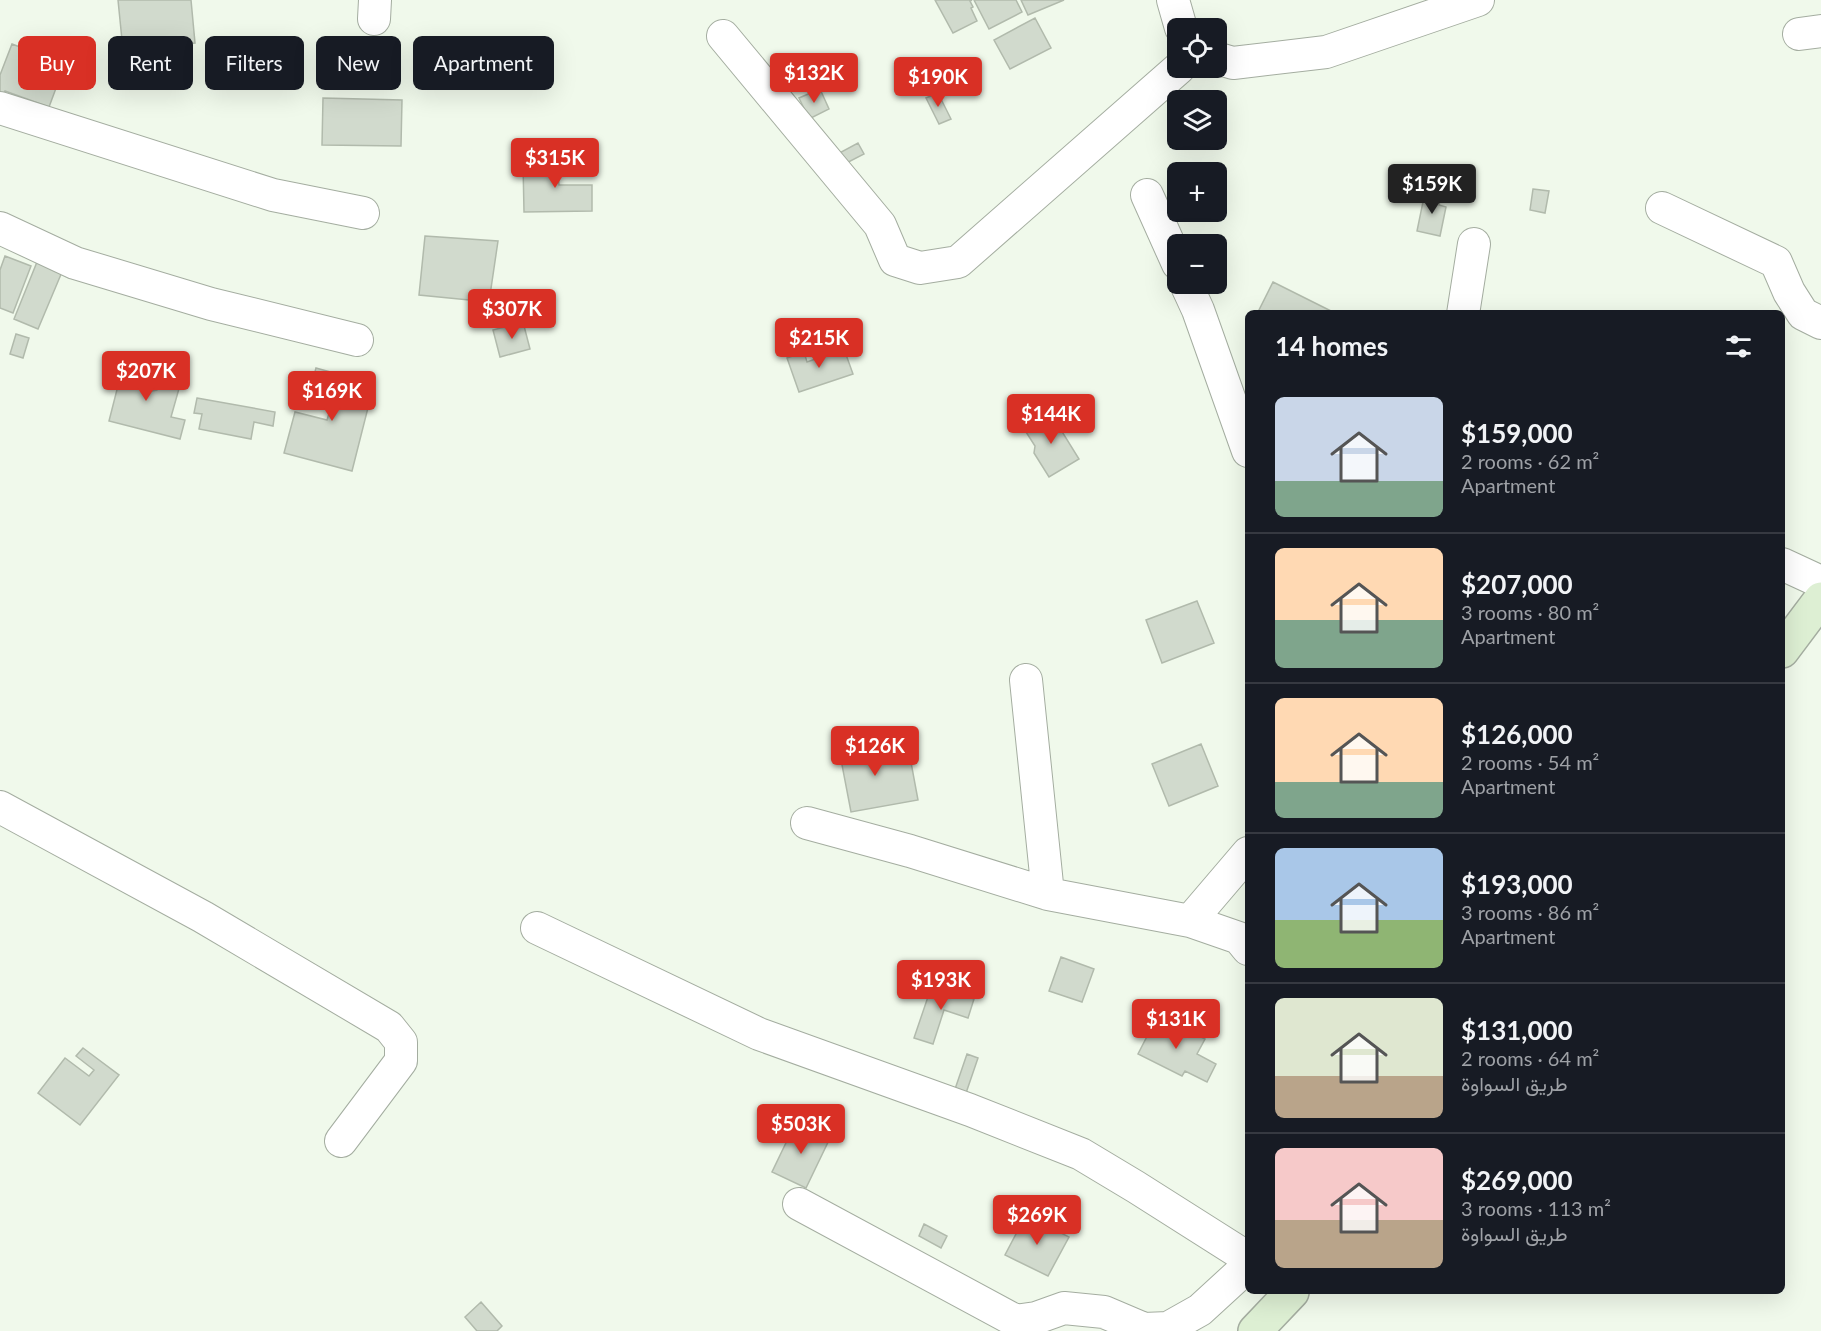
<!DOCTYPE html>
<html lang="en">
<head>
<meta charset="utf-8">
<style>
  body { margin:0; font-family:Lato,Vazirmatn,sans-serif; background:#242831; color:#f1f3f6; height:100vh; display:flex; flex-direction:column; font-size:22px; white-space:nowrap }
  * { box-sizing:border-box; margin:0 }
  p { font-size:20px; color:#9ea1a6 }
  .icon { flex:none; width:33px; height:33px; fill:none; stroke:currentColor; stroke-width:2; stroke-linecap:round; stroke-linejoin:round }
  .map { position:relative; flex:1; overflow:hidden }
  .side { position:absolute; left:1245px; top:310px; width:540px; height:984px; display:flex; flex-direction:column; background:#171b24; border-radius:9px; box-shadow:0 6px 24px #0002 }
  .side>* { flex:none }
  .top-card { position:absolute; left:18px; top:36px; width:570px; height:54px; display:flex; gap:12px }
  .fabs { position:absolute; left:1167px; top:18px; display:grid; gap:12px }
  .fabs a { display:grid; place-items:center; width:60px; height:60px; border-radius:9px; background:#171b24; box-shadow:0 6px 24px #0002; font-size:30px }
  .price { position:absolute; translate:-50% -51px; padding:0 14px; border-radius:6px; background:#d93025; color:#fff; font-size:20px; line-height:39px; filter:drop-shadow(0 2px 3px #0008) }
  .price::after { content:''; position:absolute; left:50%; top:36px; width:18px; height:14px; margin-left:-9px; background:inherit; clip-path:polygon(0 0,100% 0,50% 100%) }
  .price.active { background:#222; color:#fff }
  ul { padding:0; list-style:none }
  li { display:flex; align-items:center; gap:18px; height:150px; padding:0 30px }
  li+li { border-top:2px solid #363941 }
  li span { display:grid; place-items:center; flex:none; width:168px; height:120px; border-radius:9px; color:#555 }
  li>.icon { margin-inline-start:auto }
  span .icon { width:72px; height:72px; fill:#fffc; stroke-width:1 }
  li b { font-size:26px }
  h2 { display:flex; justify-content:space-between; align-items:center; height:72px; padding:0 30px; font-size:26px }
  .pill { padding:0 21px; border-radius:9px; background:#171b24; box-shadow:0 6px 24px #0002; font-size:21px; line-height:54px }
  .pill.active { background:#d93025; color:#fff }
  .map>svg:first-child { display:block }
  .building { fill:#d1dacd; stroke:#b1baac; stroke-width:1.5 }
  .lines { fill:none; stroke-linecap:round; stroke-linejoin:round }
  .street-casing { stroke:#a4ada0; stroke-width:34 }
  .secondary-casing { stroke:#a4ada0; stroke-width:36 }
  .street { stroke:#fff; stroke-width:32 }
  .secondary { stroke:#ddefd3; stroke-width:33 }
</style>
</head>
<body>
<div class="map">
<svg width="1821" height="1331" viewBox="0 0 1821 1331">
  <rect width="100%" height="100%" fill="#f0f9eb"/>
  <path class="building" d="M118,0h73l4,43 -72,7z
    M935,0h37l-2,1 3,6 -2,1 6,13 -24,12z
    M974,0h42l6,12 -33,17z
    M1021,0h43l-36,15z
    M1035,18l16,30 -41,21 -16,-29z
    M12,44l53,20 -16,43 -44,-16 -3,8 -2,-1v-23z
    M820,89l9,20 -20,10 -10,-21z
    M938,93l13,26 -12,5 -13,-26z
    M323,98l79,2 -1,46 -79,-1z
    M858,143l6,11 -29,15 -5,-11z
    M588,162v10l-30,1 1,12h33v26l-68,1 -1,-48z
    M1533,189l16,2 -4,22 -15,-3z
    M1425,192l16,3 -2,10 7,2 -6,29 -23,-5z
    M425,236l73,5 -9,61 -70,-7z
    M5,256l26,10 -18,47 -13,-5v-38z
    M37,262l25,10 -24,57 -24,-10z
    M1273,282l64,32h-80z
    M523,322l7,27 -30,8 -7,-27z
    M16,334l13,4 -6,20 -13,-4z
    M844,349l9,25 -54,18 -12,-34 17,-6 3,10z
    M124,362l33,8 -5,21 5,-1 3,-10 20,5 -9,32 14,3 -5,19 -71,-18z
    M316,368l58,16 -22,87 -68,-18 11,-41 32,8 6,-20 -24,-6z
    M197,398l78,14 -2,14 -19,-4 -3,17 -52,-10 3,-15 -8,-1z
    M1039,412l6,10 8,-5 26,42 -30,18 -15,-24 1,-7 -9,-14 10,-6 -5,-8z
    M1197,601l17,42 -52,20 -16,-43z
    M872,738l5,25 33,-6 8,43 -67,12 -13,-68z
    M1201,744l17,42 -49,20 -17,-42z
    M1061,957l33,12 -12,33 -33,-11z
    M932,985l42,14 -6,19 -24,-8 -11,34 -19,-6z
    M1158,1015l47,24 -8,15 19,10 -9,18 -22,-11 -3,5 -44,-22z
    M83,1048l36,27 -39,50 -42,-32 27,-35 24,18 5,-6 -18,-14z
    M967,1054l11,4 -13,38 -11,-4z
    M796,1122l34,16 -24,50 -34,-16z
    M1026,1215l43,22 -21,39 -43,-21z
    M924,1224l23,12 -6,12 -22,-12z
    M481,1302l21,24 -5,5h-20l-12,-14z"/>
  <g class="lines">
    <defs>
      <path id="street" d="M1173,0l8,28
        M374,19l1,-19
        M1799,34l22,-3
        M723,36l157,189 15,35 25,8 38,-6 221,-194
        M1216,58l17,5 93,-11 152,-52
        M0,108l273,87 90,18
        M1147,195l31,69
        M1662,208l114,54 13,30 14,22 18,9
        M0,228l75,35 136,41 146,36
        M1186,284l12,26 50,141
        M1463,314l11,-70
        M1782,564l39,18
        M1026,680l22,214
        M0,807l203,110 186,110 12,15v19l-60,80
        M807,823l103,28 138,43 142,27 49,17 9,11
        M1190,921l58,-68
        M537,928l222,106 211,76 111,44 55,33 112,71
        M799,1204l217,117 20,-3 28,-10 40,4 40,17 24,-1 32,-18 48,-44"/>
      <path id="secondary" d="M1782,651l39,-52
        M1255,1331l37,-39"/>
    </defs>
    <use href="#street" class="street-casing"/>
    <use href="#secondary" class="secondary-casing"/>
    <use href="#street" class="street"/>
    <use href="#secondary" class="secondary"/>
  </g>
</svg>
<div class="fabs">
<a><svg class="icon" aria-label="locate" viewBox="0 0 24 24"><circle cx="12" cy="12" r="6"/><path d="M12 2v4M12 18v4M2 12h4M18 12h4"/></svg></a>
<a><svg class="icon" aria-label="layers" viewBox="0 0 24 24"><path d="M12 4l9 5-9 5-9-5zM3 14l9 5 9-5"/></svg></a>
<a>+</a>
<a>−</a>
</div>
<b class="price" style="left:814px;top:104px">$132K</b>
<b class="price" style="left:938px;top:108px">$190K</b>
<b class="price" style="left:555px;top:189px">$315K</b>
<b class="price active" style="left:1432px;top:215px">$159K</b>
<b class="price" style="left:512px;top:340px">$307K</b>
<b class="price" style="left:819px;top:369px">$215K</b>
<b class="price" style="left:146px;top:402px">$207K</b>
<b class="price" style="left:332px;top:422px">$169K</b>
<b class="price" style="left:1051px;top:445px">$144K</b>
<b class="price" style="left:875px;top:777px">$126K</b>
<b class="price" style="left:941px;top:1011px">$193K</b>
<b class="price" style="left:1176px;top:1050px">$131K</b>
<b class="price" style="left:801px;top:1155px">$503K</b>
<b class="price" style="left:1037px;top:1246px">$269K</b>
<div class="top-card">
<a class="pill active">Buy</a>
<a class="pill">Rent</a>
<a class="pill">Filters</a>
<a class="pill">New</a>
<a class="pill">Apartment</a>
</div>
<section class="side">
<h2>14 homes<svg class="icon" aria-label="filters" viewBox="0 0 24 24"><path d="M4 7h16M4 17h16"/><circle cx="9" cy="7" r="2"/><circle cx="15" cy="17" r="2"/></svg></h2>
<ul>
<li><span style="background:linear-gradient(#c9d6e8 70%,#7fa58c 0)"><svg class="icon" aria-label="home" viewBox="0 0 24 24"><path d="M3 11l9-7 9 7M6 9v11h12V9"/></svg></span><div><b>$159,000</b><p>2 rooms · 62 m²</p><p>Apartment</p></div></li>
<li><span style="background:linear-gradient(#ffd9b3 60%,#7fa58c 0)"><svg class="icon" aria-label="home" viewBox="0 0 24 24"><path d="M3 11l9-7 9 7M6 9v11h12V9"/></svg></span><div><b>$207,000</b><p>3 rooms · 80 m²</p><p>Apartment</p></div></li>
<li><span style="background:linear-gradient(#ffd9b3 70%,#7fa58c 0)"><svg class="icon" aria-label="home" viewBox="0 0 24 24"><path d="M3 11l9-7 9 7M6 9v11h12V9"/></svg></span><div><b>$126,000</b><p>2 rooms · 54 m²</p><p>Apartment</p></div></li>
<li><span style="background:linear-gradient(#a9c7e8 60%,#8fb573 0)"><svg class="icon" aria-label="home" viewBox="0 0 24 24"><path d="M3 11l9-7 9 7M6 9v11h12V9"/></svg></span><div><b>$193,000</b><p>3 rooms · 86 m²</p><p>Apartment</p></div></li>
<li><span style="background:linear-gradient(#dfe7d0 65%,#b9a48a 0)"><svg class="icon" aria-label="home" viewBox="0 0 24 24"><path d="M3 11l9-7 9 7M6 9v11h12V9"/></svg></span><div><b>$131,000</b><p>2 rooms · 64 m²</p><p>طريق السواوة</p></div></li>
<li><span style="background:linear-gradient(#f6c9c9 60%,#b9a48a 0)"><svg class="icon" aria-label="home" viewBox="0 0 24 24"><path d="M3 11l9-7 9 7M6 9v11h12V9"/></svg></span><div><b>$269,000</b><p>3 rooms · 113 m²</p><p>طريق السواوة</p></div></li>
</ul>
</section>
</div>
</body>
</html>
